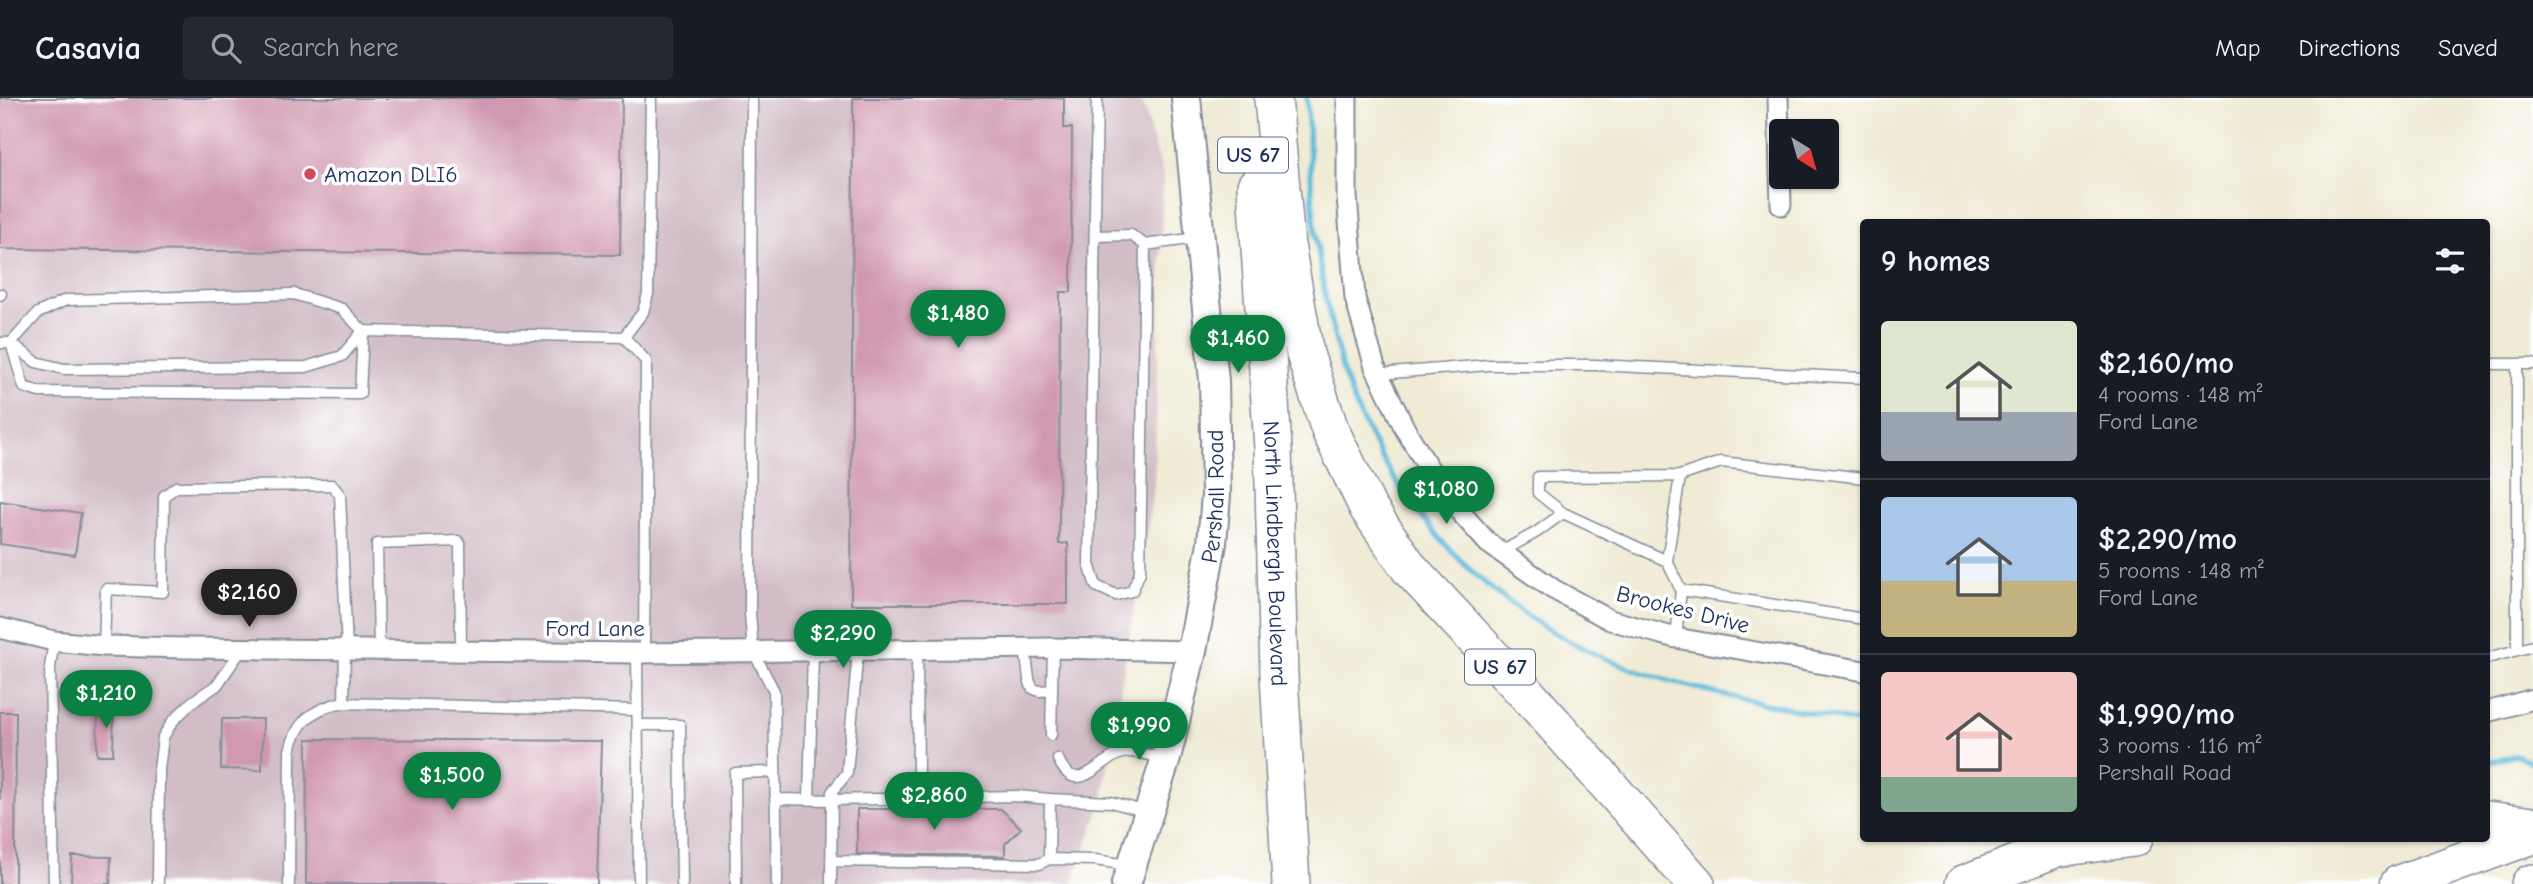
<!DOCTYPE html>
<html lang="en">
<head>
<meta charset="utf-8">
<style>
  body { margin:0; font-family:"Comic Neue",sans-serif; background:#242831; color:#f1f3f6; height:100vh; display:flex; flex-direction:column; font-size:26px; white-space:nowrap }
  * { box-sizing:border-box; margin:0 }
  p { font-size:23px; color:#9ea1a6 }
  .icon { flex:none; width:38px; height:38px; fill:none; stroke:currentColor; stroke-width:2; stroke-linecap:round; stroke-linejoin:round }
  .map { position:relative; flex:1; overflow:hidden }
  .details { position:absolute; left:1860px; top:121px; width:630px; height:623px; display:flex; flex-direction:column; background:#171b24; border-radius:7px; box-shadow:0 2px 5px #0004 }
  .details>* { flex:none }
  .needle { width:46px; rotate:143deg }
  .tools { position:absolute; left:1769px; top:21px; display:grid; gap:14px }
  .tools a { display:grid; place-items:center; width:70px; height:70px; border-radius:7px; background:#171b24; box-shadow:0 2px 5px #0004; font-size:35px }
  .price { position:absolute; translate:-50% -60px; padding:0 16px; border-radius:24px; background:#0b8043; color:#fff; font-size:23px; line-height:46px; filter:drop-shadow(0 2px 4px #0008) }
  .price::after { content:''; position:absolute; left:50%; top:42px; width:21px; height:16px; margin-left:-10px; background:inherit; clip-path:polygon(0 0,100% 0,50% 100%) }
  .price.selected { background:#222; color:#fff }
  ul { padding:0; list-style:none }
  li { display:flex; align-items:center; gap:21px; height:175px; padding:0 21px }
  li+li { border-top:2px solid #363941 }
  li span { display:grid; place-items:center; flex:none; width:196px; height:140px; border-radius:7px; color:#555 }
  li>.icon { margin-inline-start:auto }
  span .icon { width:84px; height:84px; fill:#fffc; stroke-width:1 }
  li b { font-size:30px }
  h2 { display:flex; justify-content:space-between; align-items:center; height:84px; padding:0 21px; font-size:30px }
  header { display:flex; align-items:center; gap:42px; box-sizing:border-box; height:98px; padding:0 35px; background:#171b24; border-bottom:2px solid #363941 }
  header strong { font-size:33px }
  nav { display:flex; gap:38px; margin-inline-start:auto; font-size:24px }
  .search { width:490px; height:63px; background:#242831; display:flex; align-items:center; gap:18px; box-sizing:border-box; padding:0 24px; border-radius:7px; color:#9ea1a6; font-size:26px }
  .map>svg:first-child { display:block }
  .industrial { fill:#d2bdc6 }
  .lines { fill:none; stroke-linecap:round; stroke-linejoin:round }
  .stream { stroke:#5ebbdc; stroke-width:5 }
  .building { fill:#d099b1 }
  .lane-casing { stroke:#868d9a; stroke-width:13 }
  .street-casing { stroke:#868d9a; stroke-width:23 }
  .secondary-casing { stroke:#868d9a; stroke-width:32 }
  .highway-casing { stroke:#868d9a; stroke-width:40 }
  .lane { stroke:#fff; stroke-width:10 }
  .street { stroke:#fff; stroke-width:19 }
  .secondary { stroke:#fff; stroke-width:28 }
  .highway { stroke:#fff; stroke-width:37 }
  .poi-dot { fill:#d1495b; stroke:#fff; stroke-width:2.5 }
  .labels { text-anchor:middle; stroke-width:7; stroke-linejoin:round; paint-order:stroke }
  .shield { fill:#fff; stroke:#5f6d8e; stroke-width:2 }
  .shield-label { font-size:21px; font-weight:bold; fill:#1b2f5e }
  .poi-label { font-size:23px; fill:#1b2f5e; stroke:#fff; text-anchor:start }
  .street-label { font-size:23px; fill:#1b2f5e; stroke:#fff }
</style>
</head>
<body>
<header>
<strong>Casavia</strong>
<div class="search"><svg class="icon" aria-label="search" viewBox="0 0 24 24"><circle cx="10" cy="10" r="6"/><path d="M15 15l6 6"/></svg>Search here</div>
<nav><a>Map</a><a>Directions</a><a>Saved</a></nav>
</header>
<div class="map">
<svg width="2533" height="786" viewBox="0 0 2533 786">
  <rect width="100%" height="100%" fill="#fff"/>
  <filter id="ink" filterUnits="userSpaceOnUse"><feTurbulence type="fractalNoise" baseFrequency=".0143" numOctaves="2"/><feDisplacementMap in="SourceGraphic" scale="14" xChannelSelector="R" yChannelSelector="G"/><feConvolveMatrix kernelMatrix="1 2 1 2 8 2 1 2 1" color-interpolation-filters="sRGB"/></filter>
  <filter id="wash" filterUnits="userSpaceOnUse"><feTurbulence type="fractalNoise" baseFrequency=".00686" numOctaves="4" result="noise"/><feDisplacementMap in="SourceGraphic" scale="28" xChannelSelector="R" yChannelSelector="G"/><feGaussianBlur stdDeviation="1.57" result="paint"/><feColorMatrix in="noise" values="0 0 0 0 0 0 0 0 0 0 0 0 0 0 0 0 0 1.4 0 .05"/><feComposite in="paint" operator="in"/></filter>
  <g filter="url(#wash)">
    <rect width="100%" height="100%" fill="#f0ebd5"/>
    <path class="industrial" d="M0,0h1141l22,76 -9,312 -52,316 -30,82h-1072z"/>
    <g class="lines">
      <path class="stream" d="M1307,0c3,80 7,159 27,237 4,15 7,31 12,46 48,131 149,237 281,286 75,28 158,39 237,57
        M2487,664l30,-7 16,8"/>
    </g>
    <g id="blocks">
      <path class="building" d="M0,0h622l-2,157 -620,-6z
        M853,0h211v30h8l-1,164h-11l-1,252 9,-1v61h-217z
        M0,403l81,12 -6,42 -75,-11z
        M98,607h16l-1,50h-16z
        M0,614h16l-1,172h-15z
        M222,621h41l-1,51 -41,-1z
        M307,641l294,2 -4,143h-291z
        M857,711h144l20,19 -16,16v12l-148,-2z
        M72,758l39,1 -1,27h-39z"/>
    </g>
  </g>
  <g filter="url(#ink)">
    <use href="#blocks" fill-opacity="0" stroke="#868d9a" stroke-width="2"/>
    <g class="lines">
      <defs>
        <path id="lane" d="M752,0l-2,515 3,38 21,40 3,193
          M1095,138l36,-1 14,10 -5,327 -8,19 -16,4 -20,-9 -7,-22 8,-466
          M1145,147l52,-7
          M294,196l48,15 21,22 -3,63 -321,-2 -15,-5 -13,-44 27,-30 28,-13z
          M0,197l1,-1
          M624,239l19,-25 5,-18 3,-196
          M0,245h11l25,19 28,7 242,-2 36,-11 21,-25 261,6 22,24 -2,291
          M2487,266h46
          M2517,266v286
          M1379,276l109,-9h107l269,13
          M1680,378l41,-14 143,16
          M1563,415l-25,-20v-16l142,-1 -13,85
          M1501,454l36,-20 26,-19 104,48 14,29
          M1676,540l5,-48 183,29
          M104,548l2,-57 57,3 1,-96 12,-9 156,-2 8,10 7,155
          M1025,550l4,31 3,9 7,3 13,-1
          M379,553l-2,-107 81,-3 2,3 1,107
          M917,553l1,127
          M637,555l2,231
          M2487,560l46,-12
          M344,605l1,-53
          M638,627h42l2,159
          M1051,637l2,-87
          M1058,661c18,39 38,4 61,-5 13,-5 29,1 43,4
          M775,701l57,1 185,-4 33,3
          M809,701l4,-148
          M831,763l208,3 10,-5
          M1128,767l-33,-5 -46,-1 1,-60 61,3 36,10
          M54,786l-4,-217 4,-26
          M158,786l1,-114 4,-33 10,-16 19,-19 25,-17 25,-36
          M289,786l1,-133c6,-28 21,-41 49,-48l299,7
          M736,786l-1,-111 40,-1
          M831,786l1,-92 15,-19 11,-123"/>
        <path id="street" d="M1347,0v98l8,102 20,69 30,62 40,66 43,48 65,46 57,31 66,18 188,33
          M1778,0l3,107
          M0,530l54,13 50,5 81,2 452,5 416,-5 139,3
          M2487,614l46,-13"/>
        <g id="secondary">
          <path id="s1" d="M1126,786l40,-126 26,-107 20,-108 4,-48 -2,-115 -28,-282"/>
        </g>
        <g id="highway">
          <path d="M1273,0l13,147 19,109 25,76 38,78 42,61 128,137 158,178"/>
          <path id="s2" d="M1256,88l17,262 6,228 12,208"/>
          <path d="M2487,722l46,6"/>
          <path d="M1964,786l93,-36 77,-10"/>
          <path d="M2399,786l134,-49"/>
          <path d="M2530,786l3,-1"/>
        </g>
      </defs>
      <use href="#lane" class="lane-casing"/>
      <use href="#street" class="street-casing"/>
      <use href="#secondary" class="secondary-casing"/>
      <use href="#highway" class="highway-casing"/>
      <use href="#lane" class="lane"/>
      <use href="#street" class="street"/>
      <use href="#secondary" class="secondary"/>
      <use href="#highway" class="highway"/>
    </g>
  </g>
  <circle class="poi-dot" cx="310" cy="76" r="7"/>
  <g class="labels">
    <g class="shield">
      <rect x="1218" y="39.5" width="70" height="35" rx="5"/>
      <rect x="1465" y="551.5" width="70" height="35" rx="5"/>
    </g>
    <g class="shield-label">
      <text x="1253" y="64">US 67</text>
      <text x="1500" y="576">US 67</text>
    </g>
    <g class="poi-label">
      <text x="324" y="84">Amazon DLI6</text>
    </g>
    <g class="street-label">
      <text dy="8" stroke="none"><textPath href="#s1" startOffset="399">Pershall Road</textPath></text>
      <text dy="8" stroke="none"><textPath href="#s2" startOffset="368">North Lindbergh Boulevard</textPath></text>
      <text transform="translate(1683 511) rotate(14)" y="8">Brookes Drive</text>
      <text x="595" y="538">Ford Lane</text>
    </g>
  </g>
</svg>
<div class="tools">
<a><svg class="needle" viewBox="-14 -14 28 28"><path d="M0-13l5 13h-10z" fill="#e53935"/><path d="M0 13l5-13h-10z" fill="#9ea1a6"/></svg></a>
</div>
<b class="price" style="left:958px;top:252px">$1,480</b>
<b class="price" style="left:1238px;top:277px">$1,460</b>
<b class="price" style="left:1446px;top:428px">$1,080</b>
<b class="price selected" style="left:249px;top:531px">$2,160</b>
<b class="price" style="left:843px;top:572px">$2,290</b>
<b class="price" style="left:106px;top:632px">$1,210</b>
<b class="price" style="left:1139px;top:664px">$1,990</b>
<b class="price" style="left:452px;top:714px">$1,500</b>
<b class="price" style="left:934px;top:734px">$2,860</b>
<section class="details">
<h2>9 homes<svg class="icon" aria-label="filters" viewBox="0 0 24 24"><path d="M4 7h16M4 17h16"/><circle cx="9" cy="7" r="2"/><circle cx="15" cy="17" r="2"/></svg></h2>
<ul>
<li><span style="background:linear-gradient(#dfe7d0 65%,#9aa5b1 0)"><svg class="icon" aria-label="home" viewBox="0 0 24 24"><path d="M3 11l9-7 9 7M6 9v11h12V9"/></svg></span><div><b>$2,160/mo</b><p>4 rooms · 148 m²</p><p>Ford Lane</p></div></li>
<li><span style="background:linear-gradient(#a9c7e8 60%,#c2b280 0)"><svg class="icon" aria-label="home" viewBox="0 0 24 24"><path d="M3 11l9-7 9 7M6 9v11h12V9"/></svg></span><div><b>$2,290/mo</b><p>5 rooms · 148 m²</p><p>Ford Lane</p></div></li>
<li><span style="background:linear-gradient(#f6c9c9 75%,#7fa58c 0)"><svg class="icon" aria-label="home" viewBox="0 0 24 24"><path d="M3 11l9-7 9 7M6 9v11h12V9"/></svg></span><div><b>$1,990/mo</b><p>3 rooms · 116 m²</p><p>Pershall Road</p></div></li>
</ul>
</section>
</div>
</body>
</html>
